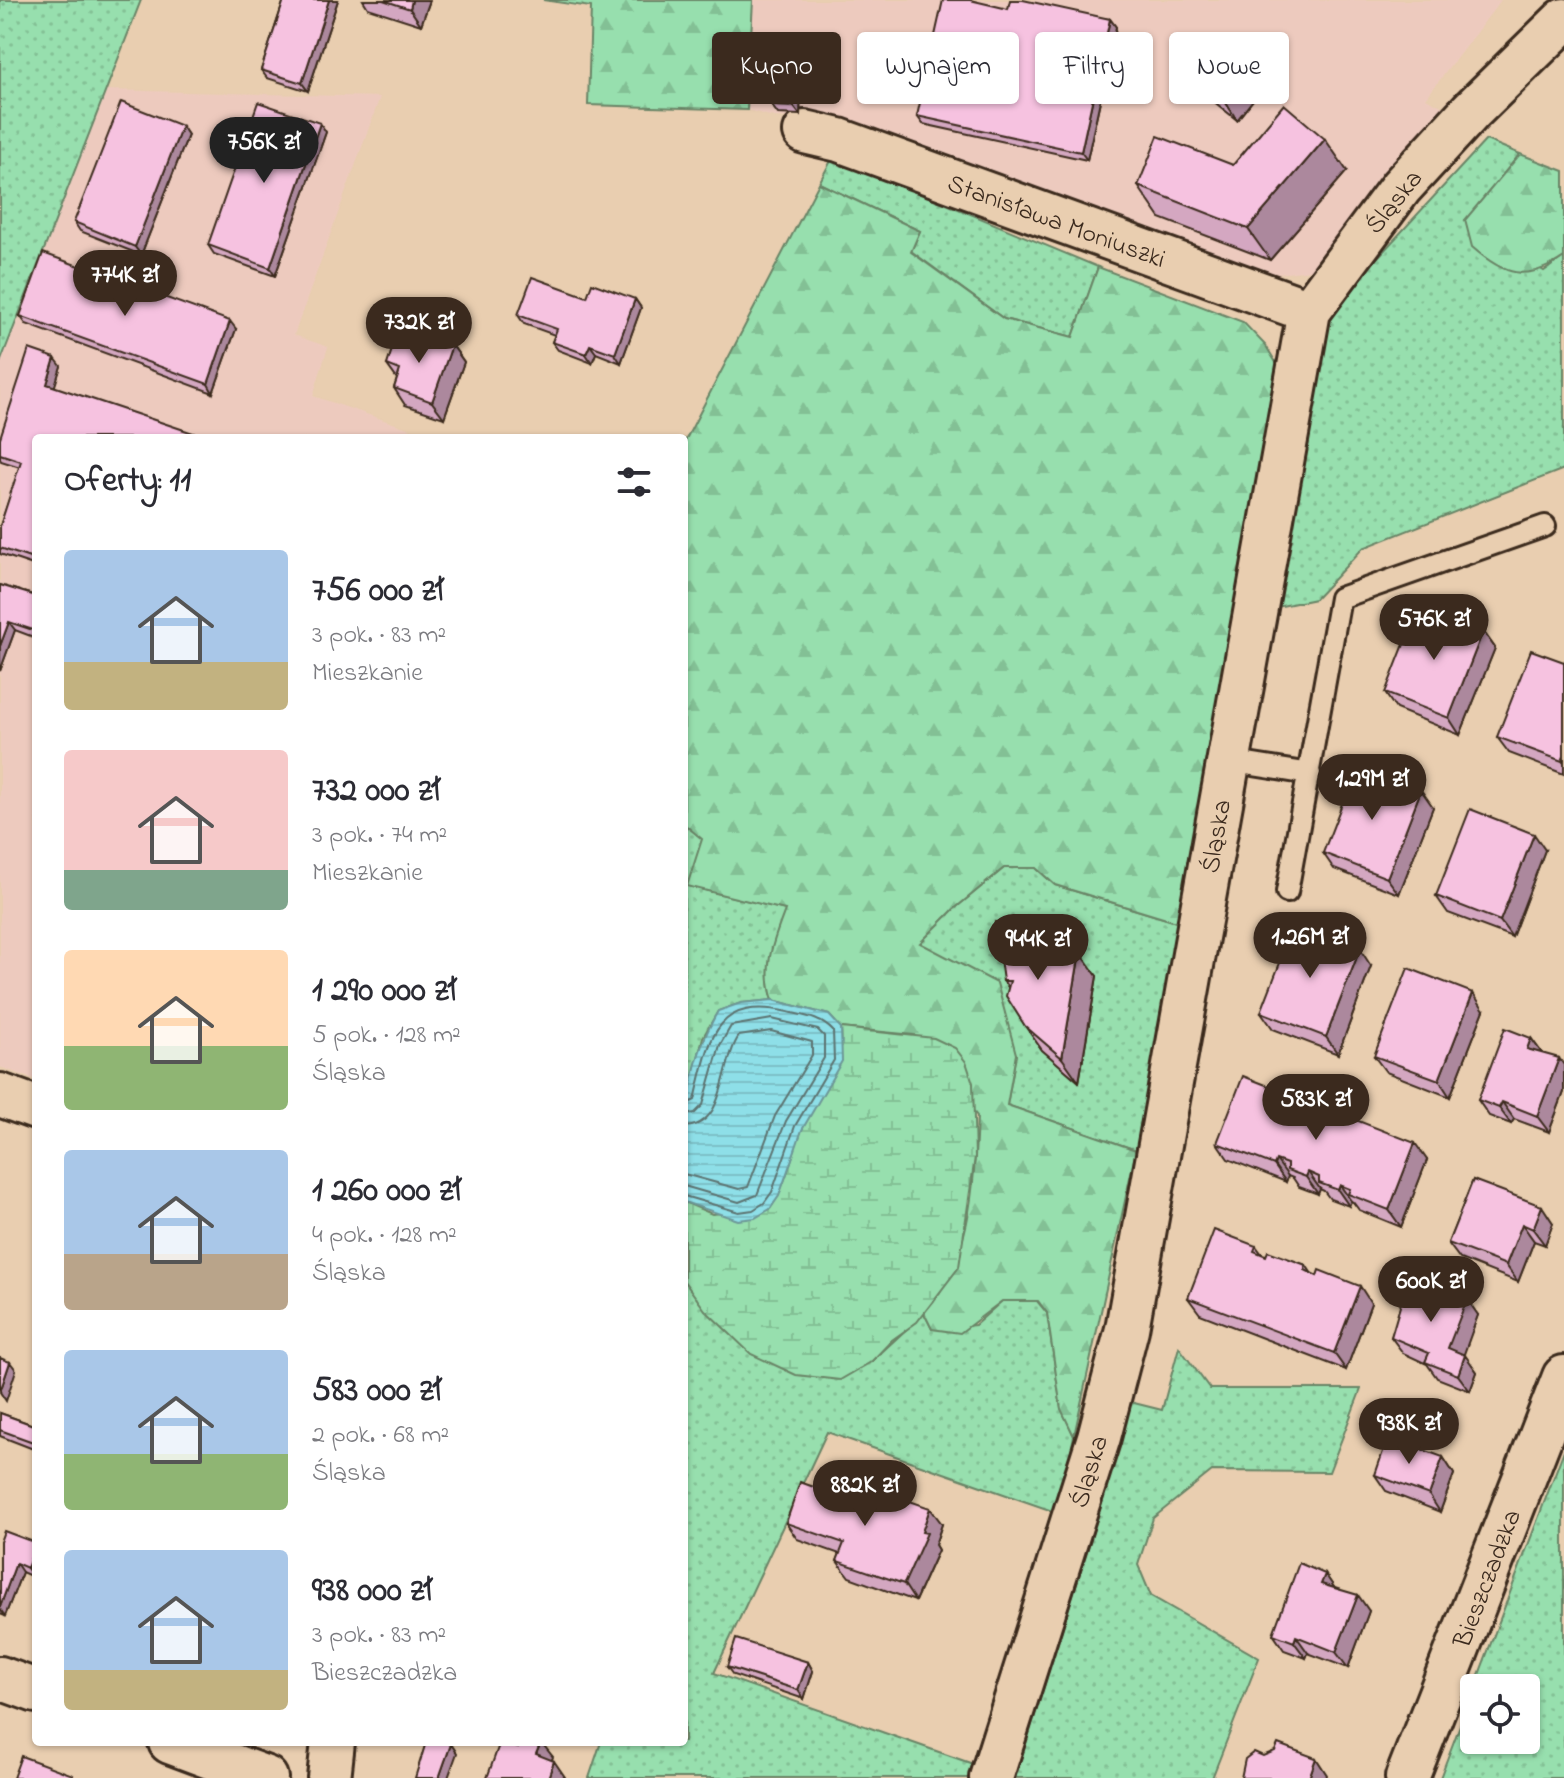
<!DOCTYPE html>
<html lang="pl">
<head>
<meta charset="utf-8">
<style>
  body { margin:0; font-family:"Indie Flower",sans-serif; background:#f7f7f7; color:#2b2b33; height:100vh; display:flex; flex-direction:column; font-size:30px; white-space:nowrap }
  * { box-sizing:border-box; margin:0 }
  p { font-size:26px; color:#7c7c81 }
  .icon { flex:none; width:44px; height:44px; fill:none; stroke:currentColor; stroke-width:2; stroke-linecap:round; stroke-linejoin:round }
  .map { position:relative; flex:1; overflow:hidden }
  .drawer { position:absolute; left:32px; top:434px; width:656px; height:1312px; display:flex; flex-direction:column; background:#fff; border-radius:8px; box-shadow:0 2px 6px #0004 }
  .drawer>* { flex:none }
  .guide { position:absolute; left:712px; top:32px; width:732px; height:72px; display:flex; gap:16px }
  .controls { position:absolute; left:1460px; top:1674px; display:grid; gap:16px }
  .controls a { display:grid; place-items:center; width:80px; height:80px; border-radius:8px; background:#fff; box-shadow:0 2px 6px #0004; font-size:40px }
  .price { position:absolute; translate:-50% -68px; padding:0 18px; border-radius:28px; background:#3b2a1e; color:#fff; font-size:26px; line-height:52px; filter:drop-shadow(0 2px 4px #0008) }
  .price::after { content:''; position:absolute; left:50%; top:48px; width:24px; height:18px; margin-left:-12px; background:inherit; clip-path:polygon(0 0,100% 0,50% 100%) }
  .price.on { background:#222; color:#fff }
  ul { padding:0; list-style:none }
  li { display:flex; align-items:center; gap:24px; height:200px; padding:0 32px }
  li span { display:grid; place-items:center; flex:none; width:224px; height:160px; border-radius:8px; color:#555 }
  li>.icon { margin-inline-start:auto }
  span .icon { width:96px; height:96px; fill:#fffc; stroke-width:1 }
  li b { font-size:34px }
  h2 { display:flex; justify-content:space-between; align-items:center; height:96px; padding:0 32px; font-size:34px }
  .pill { padding:0 28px; border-radius:8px; background:#fff; box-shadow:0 2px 6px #0004; font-size:28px; line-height:72px }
  .pill.on { background:#3b2a1e; color:#fff }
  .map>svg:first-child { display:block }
  .built { fill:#edcabe }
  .grass { fill:url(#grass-dots); stroke:#698466; stroke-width:2 }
  .forest { fill:url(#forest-firs); stroke:#698466; stroke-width:2 }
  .wetland { fill:url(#wetland-marsh); stroke:#698466; stroke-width:2 }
  .water { fill:url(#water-rules); stroke:#6d9797; stroke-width:2 }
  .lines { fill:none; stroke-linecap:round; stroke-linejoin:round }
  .shore { stroke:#5c726f; stroke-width:2 }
  .lane-casing { stroke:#3b2a1e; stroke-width:26 }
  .street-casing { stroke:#3b2a1e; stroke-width:48 }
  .lane { stroke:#e9ceb0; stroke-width:20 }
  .street { stroke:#e9ceb0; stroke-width:42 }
  .wall { fill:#d4a7c1; stroke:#3b2a1e; stroke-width:2 }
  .shaded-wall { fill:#ac889d; stroke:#3b2a1e; stroke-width:2 }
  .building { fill:#f6c2e0; stroke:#3b2a1e; stroke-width:2 }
  .labels { text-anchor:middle; stroke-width:6; stroke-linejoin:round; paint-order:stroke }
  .street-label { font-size:26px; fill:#3b2a1e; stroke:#e9ceb0 }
</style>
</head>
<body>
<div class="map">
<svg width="1564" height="1778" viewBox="0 0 1564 1778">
  <defs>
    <pattern id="grass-dots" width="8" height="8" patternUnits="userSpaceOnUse" patternTransform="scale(2)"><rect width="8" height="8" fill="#97dfae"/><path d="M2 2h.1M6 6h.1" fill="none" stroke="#83c095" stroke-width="1.8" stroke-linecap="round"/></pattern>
    <pattern id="forest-firs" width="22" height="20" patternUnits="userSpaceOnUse" patternTransform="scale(2)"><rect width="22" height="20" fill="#97dfae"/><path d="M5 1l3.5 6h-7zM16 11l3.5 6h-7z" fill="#83c095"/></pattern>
    <pattern id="wetland-marsh" width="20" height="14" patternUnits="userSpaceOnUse" patternTransform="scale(2)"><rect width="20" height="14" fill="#97dfae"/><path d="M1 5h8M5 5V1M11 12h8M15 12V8" fill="none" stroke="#83c095"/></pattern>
    <pattern id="water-rules" width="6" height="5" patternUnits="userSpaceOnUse" patternTransform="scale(2)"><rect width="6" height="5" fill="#8edfe8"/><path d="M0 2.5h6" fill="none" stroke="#7bc0c7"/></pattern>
  </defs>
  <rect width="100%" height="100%" fill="#e9ceb0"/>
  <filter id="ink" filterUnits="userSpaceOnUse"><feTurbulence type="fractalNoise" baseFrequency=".0125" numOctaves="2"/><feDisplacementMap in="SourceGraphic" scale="16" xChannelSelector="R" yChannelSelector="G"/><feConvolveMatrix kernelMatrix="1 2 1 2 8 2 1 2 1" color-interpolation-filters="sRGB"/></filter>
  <g filter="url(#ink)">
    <path class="built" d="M753,0h748l-75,98 27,14 -134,157 -50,6 -431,-155 -64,-3 -27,-7z
      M106,90l274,7 -86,238 34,12 -15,49 124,42h-401v642l-36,-13v-704z"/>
    <path class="grass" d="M0,0h141l-141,363z
      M1486,140l34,14 -55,67 79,50 20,-14v212l-201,79 -48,51 -43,9 46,-246 16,-57z
      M833,157l265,110 -25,70 -69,-18 -93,-68 9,-20 -101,-48z
      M684,824l19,15 -15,47 98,24c-12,32 -24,57 -13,90l-32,3 -23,8 -15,26 -19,80z
      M1004,868h32l19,17 131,40 -50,225 -129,-45 9,-51 -97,-110 34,-34z
      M684,1281l187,81 53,-49 8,16 43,-4 27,-24h35l10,12 14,95 13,28 -16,77 -231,-81 -113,241 259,91 -4,14h-380l12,-36h83z
      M1179,1347l31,42h151l-32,83 -117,-1 -59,47 -15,47 13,31 108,62 -47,120h-197l92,-291 19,-86 36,9z
      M1564,1450v328h-124l34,-90v52h52v-52h-52z"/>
    <path class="forest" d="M543,0h210l-6,110 -159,-5 3,-98z
      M1520,154l44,17v86c-38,26 -60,18 -92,-10l-7,-27z
      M819,183l101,48 -9,21 93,67 69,18 25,-70 145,55 23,24 17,28 -97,551 -131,-40 -19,-17h-32l-51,42 -33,33 77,40 19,71 -9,51 129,45 -62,286 -13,-27 -14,-96 -9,-12h-36l-42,32 -28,-4 -8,-16c48,-53 50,-129 53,-197l-63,-81 -73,-7 -12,-13 -56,-15c-11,-33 0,-58 12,-90l-98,-24 15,-47 -18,-15v-381z"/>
    <path class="wetland" d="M841,1028l93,10 21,10 11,14 7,21 2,74 -16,110 -42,55 -25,18 -21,22 -31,18 -44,-5 -45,-21 -46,-44 -21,-29v-79l28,12 58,-5c17,-25 21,-53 32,-80 16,-38 44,-54 39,-101z"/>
    <path class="water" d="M773,1000l56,15 12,13 1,33 -40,69 -23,66 -9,13 -15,9 -17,2 -54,-18c0,-67 -1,-131 34,-191l23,-8z"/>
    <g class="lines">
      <path class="shore" d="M684,1105l11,-5c14,-58 18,-105 93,-88 17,4 33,6 45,19l1,29 -39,66 -23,66 -8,11 -11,7 -14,2 -55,-16
        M684,1115l11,-2 8,-8 17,-60 11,-19 41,-7 46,11 6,6v22l-38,63 -29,74 -18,7 -55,-16
        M684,1127c43,-1 36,-63 55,-91l32,-5 41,11v13l-37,61 -27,71 -9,2 -55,-15"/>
      <defs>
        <path id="lane" d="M1228,761l82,13
          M1287,892l53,-294 205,-72"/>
        <path id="street" d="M805,132l34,8 470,171
          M0,1095l36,13
          M0,1678l36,13
          M170,1742l96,36
          M329,1778l4,-36
          M991,1778l108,-341 28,-108 182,-1018 92,-124 70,-76 93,-91
          M1407,1778l157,-401"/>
      </defs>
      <use href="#lane" class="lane-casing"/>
      <use href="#street" class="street-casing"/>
      <use href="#lane" class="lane"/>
      <use href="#street" class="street"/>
    </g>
    <path class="wall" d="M284,0h54l-30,91 -41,-13 -6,-8z
      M363,0h67l-9,25 -53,-17z
      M1008,9l102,10 6,8 -29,133 -164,-36 -6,-8z
      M1245,79l11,17 -19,24 -25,-20 -12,-17z
      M801,85l-1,30 -22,-1 -6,-8z
      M182,126l6,9 -47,120 -61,-24 -6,-9z
      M326,132l-51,144 -61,-22 -6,-9z
      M1233,165l114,6 -77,89 -110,-42 -22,-32z
      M587,297l48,2 6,9 -20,55 -25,-10 -4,10 -34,-13 -6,-8 3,-7 -31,-11 -6,-9z
      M20,316l216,13 -23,64 -187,-69z
      M409,344l43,1 12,17 -20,56 -39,-13 -11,-17 3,-9 -10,-14z
      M61,366l-25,72v128l-36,-12v-28l20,-59 -19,-6 -1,-2v-21z
      M0,585l36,11v42l-21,-8 -15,41z
      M1483,631l12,17 -35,87 -64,-26 -11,-16z
      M1564,662v112l-55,-21 -12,-16z
      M1433,807l-34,87 -65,-25 -11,-16z
      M1545,850l-33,87 -64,-24 -12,-17z
      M1051,946l46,30 -18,106 -37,-32 -17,-24 -17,-39 -5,-6z
      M1371,966l-33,88 -65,-25 -12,-17z
      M1484,1010l-34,87 -64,-25 -12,-16z
      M1531,1038l11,15 22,12v27l-15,40 -35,-13 -3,5 -22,-8 -11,-16z
      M1217,1143l210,17 -26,67 -42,-17 -6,-8 -2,-1 -2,5 -19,-7 -6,-8 -4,-2 -2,5 -19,-7 -6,-9 -5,-2 -2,6 -58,-23z
      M1473,1180l80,43 -8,22 -11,-4 -16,41 -58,-23 -12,-16z
      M1256,1246l6,8 44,11 6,9 59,29 -25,67 -146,-56 -12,-16z
      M1450,1287l6,8 22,20 -15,39 14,18 -7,19 -33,-13 -10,-14 -24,-11 -12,-16 15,-40 30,-9z
      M0,1413l36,13v24l-36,-14z
      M1443,1457l11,17 -14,38 -54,-21 -11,-16z
      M858,1503l84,21 -7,21 3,5 -23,51 -66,-24 -12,-16 3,-7 -43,-15 -11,-16z
      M0,1542l36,1 -3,34 -11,-5 -17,44 -5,-2z
      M1325,1574l10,15 34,22 -21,57 -40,-15 -2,5 -22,-8 -11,-16z
      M808,1662l5,9 -9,28 -71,-24 -6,-8z"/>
    <path class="shaded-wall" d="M329,0h9l-30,91 -6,-8z
      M412,0h18l-9,25 -11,-16z
      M1110,19l6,8 -29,133 -6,-8z
      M795,77l6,8 -1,30 -6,-8z
      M1245,79l11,17 -19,24 -11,-17z
      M320,123l6,9 -51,144 -5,-8z
      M182,126l6,9 -47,120 -6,-8z
      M1325,139l22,32 -77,89 -22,-31z
      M635,299l6,9 -20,55 -6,-9z
      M230,321l6,8 -23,64 -5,-9z
      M452,345l12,17 -20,56 -12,-16z
      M590,345l6,8 -4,10 -6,-9z
      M55,358l6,8 -8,26 -6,-8z
      M9,622l6,8 -15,41v-25z
      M1483,631l12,17 -35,87 -11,-17z
      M1421,790l12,17 -34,87 -12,-16z
      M1534,834l11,16 -33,87 -12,-16z
      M1040,930l17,24 -19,-10z
      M1360,949l11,17 -33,88 -12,-17z
      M1080,952l17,24 -18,106 -17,-24z
      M1473,993l11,17 -34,87 -11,-17z
      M1531,1038l12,17 -16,-6z
      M1559,1058l5,7v27l-15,40 -12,-16z
      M1502,1102l12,17 -3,5 -12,-16z
      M1415,1143l12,17 -26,67 -12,-17z
      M1276,1160l12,16 -2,6 -12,-17z
      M1308,1172l12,17 -2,5 -12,-17z
      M1340,1185l11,16 -2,5 -11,-16z
      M1542,1206l11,17 -8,22 -12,-16z
      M1522,1224l12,17 -16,41 -12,-17z
      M1360,1286l11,17 -25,67 -12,-17z
      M1450,1287l12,17 5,-5 11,16 -18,50 -12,-17 5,-53z
      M1465,1355l12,17 -7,19 -12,-16z
      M10,1362l6,8 -10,31 -6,-9z
      M1443,1457l11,17 -14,38 -11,-17z
      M930,1508l12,16 -7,21 3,5 -23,51 -11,-17z
      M36,1545v24l-3,8 -6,-9z
      M16,1563l6,9 -17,44 -5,-7v-2z
      M1325,1574l11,16 -15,-6z
      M1358,1595l11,16 -21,57 -12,-16z
      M1296,1636l12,17 -2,5 -12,-16z
      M808,1662l5,9 -9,28 -6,-9z
      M541,1742l12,15 -6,14 -11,-17z
      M451,1744l6,9 -9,25h-9z
      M1316,1758l11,17 -1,3h-17z
      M554,1761l11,16v1h-17z"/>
    <path class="building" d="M284,0h45l-27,83 -41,-13z
      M383,0h29l-2,9z
      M943,0h27l38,9 2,-9h13l87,19 -29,133 -164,-36z
      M1218,59l27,20 -19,24 -26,-20z
      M773,76l22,1 -1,30 -22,-1z
      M121,102l61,24 -47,121 -61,-25z
      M258,102l62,21 -50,145 -62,-23z
      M1284,104l41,35 -77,90 -110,-43 20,-50 75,29z
      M43,253l187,68 -22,63 -188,-68z
      M532,277l55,20 5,-14 43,16 -20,55 -25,-9 -4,9 -34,-12 5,-13 -39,-14z
      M413,332l39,13 -20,57 -38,-14 6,-18 -13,-5 8,-25 14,4z
      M29,349l26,9 -8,26 161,54h-172v122l-36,-12v-22l21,-65 -21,-7v-16z
      M0,585l36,11v35l-27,-9 -9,24z
      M1419,606l64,25 -34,87 -64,-25z
      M1531,650l33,12v94l-2,5 -65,-24z
      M1357,765l64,25 -34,88 -64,-25z
      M1470,809l64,25 -34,87 -64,-25z
      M995,922l45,8 -2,14 42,8 -18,106 -37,-32 -19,-30 4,-15h-7z
      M1295,924l65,25 -34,88 -65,-25z
      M1408,968l65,25 -34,87 -65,-24z
      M1505,1028l26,10 -4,11 32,9 -22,58 -35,-14 -3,6 -21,-8z
      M1243,1076l172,67 -26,67 -41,-16 2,-5 -10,-4 -2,5 -19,-7v-6l-11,-5 -2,5 -19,-7v-6l-11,-4 -2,5 -57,-22z
      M1473,1180l69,26 -9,23 -11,-5 -16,41 -58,-22z
      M1214,1230l42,16 -2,5 12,5 2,-5 38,14 -1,5 12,6 2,-6 41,16 -26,67 -146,-55z
      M1413,1279l23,9 7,-4 7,3 3,8 14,4 -19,49 17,7 -7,20 -33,-13 4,-9 -38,-16 12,-41 3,1z
      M0,1358l10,4 -10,30z
      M0,1413l36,13v17l-36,-13z
      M1388,1437l55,20 -14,38 -54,-20z
      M800,1482l58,21 6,-18 66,23 -8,24 5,1 -23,51 -67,-23 7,-18 -58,-20z
      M4,1531l32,12v2l-9,23 -11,-5 -16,44v-65z
      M1299,1563l26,11 -4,10 37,11 -22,57 -40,-16 -2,6 -21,-8z
      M736,1639l72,23 -10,28 -71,-23z
      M426,1742h18l7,2 -12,34h-24z
      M500,1742l18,6 2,-6h21l-5,12 18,7 -6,17h-61z
      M1278,1744l38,14 -7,20h-68l4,-19 9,-7 9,4 12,-5z
      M21,1756l52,19 -1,3h-59z"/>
  </g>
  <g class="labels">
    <g class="street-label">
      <text transform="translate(1393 201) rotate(-51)" y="9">Śląska</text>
      <text transform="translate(1057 220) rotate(20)" y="9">Stanisława Moniuszki</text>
      <text transform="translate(1215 836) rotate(-80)" y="9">Śląska</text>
      <text transform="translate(1088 1471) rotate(-73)" y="9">Śląska</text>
      <text transform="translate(1486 1578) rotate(-69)" y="9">Bieszczadzka</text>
    </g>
  </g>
</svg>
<div class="controls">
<a><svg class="icon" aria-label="locate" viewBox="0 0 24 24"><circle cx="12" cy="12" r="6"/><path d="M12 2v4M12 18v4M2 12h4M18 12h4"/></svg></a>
</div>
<b class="price on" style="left:264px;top:185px">756K zł</b>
<b class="price" style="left:125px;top:318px">774K zł</b>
<b class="price" style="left:419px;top:365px">732K zł</b>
<b class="price" style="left:1434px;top:662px">576K zł</b>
<b class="price" style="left:1372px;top:822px">1.29M zł</b>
<b class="price" style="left:1310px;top:980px">1.26M zł</b>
<b class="price" style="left:1038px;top:982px">944K zł</b>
<b class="price" style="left:1316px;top:1142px">583K zł</b>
<b class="price" style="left:1431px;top:1324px">600K zł</b>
<b class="price" style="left:1409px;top:1466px">938K zł</b>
<b class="price" style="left:865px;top:1528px">882K zł</b>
<div class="guide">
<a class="pill on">Kupno</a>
<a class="pill">Wynajem</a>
<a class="pill">Filtry</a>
<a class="pill">Nowe</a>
</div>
<section class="drawer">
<h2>Oferty: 11<svg class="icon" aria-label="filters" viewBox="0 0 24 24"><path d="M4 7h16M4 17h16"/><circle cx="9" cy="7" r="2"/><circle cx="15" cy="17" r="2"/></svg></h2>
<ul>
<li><span style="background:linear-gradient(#a9c7e8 70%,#c2b280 0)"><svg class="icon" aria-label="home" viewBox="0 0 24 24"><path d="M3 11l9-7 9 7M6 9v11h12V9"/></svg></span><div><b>756 000 zł</b><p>3 pok. · 83 m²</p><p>Mieszkanie</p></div></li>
<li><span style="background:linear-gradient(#f6c9c9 75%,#7fa58c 0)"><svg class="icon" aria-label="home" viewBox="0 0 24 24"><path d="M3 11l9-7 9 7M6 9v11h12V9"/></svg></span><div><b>732 000 zł</b><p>3 pok. · 74 m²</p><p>Mieszkanie</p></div></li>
<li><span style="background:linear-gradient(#ffd9b3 60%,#8fb573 0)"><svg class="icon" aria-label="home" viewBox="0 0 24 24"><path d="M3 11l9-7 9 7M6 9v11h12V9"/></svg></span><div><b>1 290 000 zł</b><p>5 pok. · 128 m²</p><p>Śląska</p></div></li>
<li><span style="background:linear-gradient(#a9c7e8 65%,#b9a48a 0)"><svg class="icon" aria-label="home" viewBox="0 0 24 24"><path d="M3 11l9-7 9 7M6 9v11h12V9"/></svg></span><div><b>1 260 000 zł</b><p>4 pok. · 128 m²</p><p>Śląska</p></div></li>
<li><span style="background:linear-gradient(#a9c7e8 65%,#8fb573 0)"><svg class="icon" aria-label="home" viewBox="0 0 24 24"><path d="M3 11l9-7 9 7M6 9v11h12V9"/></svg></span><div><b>583 000 zł</b><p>2 pok. · 68 m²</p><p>Śląska</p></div></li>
<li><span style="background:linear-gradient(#a9c7e8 75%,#c2b280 0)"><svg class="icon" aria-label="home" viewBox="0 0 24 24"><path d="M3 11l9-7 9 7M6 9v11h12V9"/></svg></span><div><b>938 000 zł</b><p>3 pok. · 83 m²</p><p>Bieszczadzka</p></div></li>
</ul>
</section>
</div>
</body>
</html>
